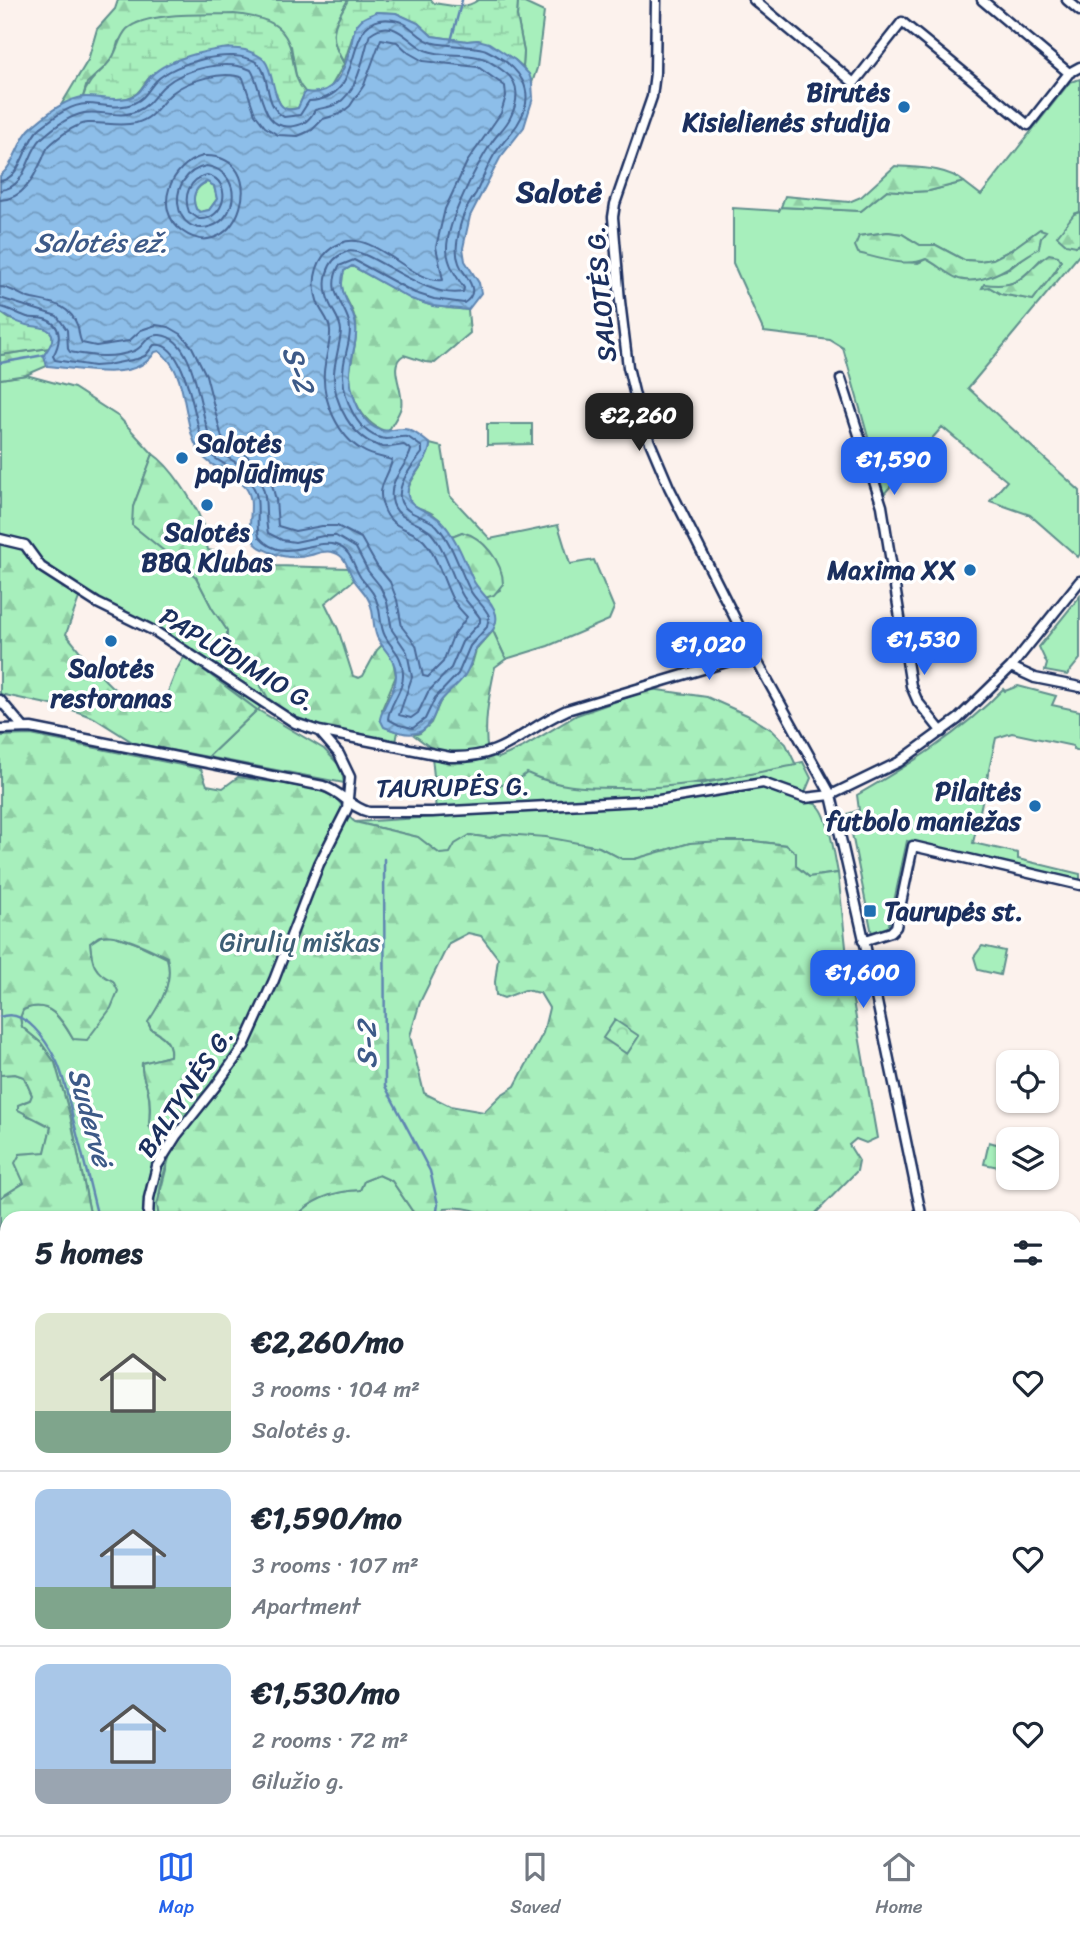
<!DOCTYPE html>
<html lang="en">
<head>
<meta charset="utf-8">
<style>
  body { margin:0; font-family:Sriracha,sans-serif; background:#f2f2f3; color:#1f2937; height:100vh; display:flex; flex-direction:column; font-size:26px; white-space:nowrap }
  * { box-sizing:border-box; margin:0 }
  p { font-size:23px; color:#747a83 }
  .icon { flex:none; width:38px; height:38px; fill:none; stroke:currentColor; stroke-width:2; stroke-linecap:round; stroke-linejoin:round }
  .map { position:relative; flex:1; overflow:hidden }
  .sheet { position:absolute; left:0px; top:1211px; width:1082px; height:625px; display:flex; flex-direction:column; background:#fff; border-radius:21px 21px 0 0; box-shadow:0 2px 5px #0004 }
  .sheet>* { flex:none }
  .fabs { position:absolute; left:996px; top:1050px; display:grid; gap:14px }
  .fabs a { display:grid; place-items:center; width:63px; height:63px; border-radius:14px; background:#fff; box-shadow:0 2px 5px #0004; font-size:35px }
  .price { position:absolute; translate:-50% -60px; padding:0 16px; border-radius:14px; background:#2563eb; color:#fff; font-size:23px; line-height:46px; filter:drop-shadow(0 2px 4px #0008) }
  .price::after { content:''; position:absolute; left:50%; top:42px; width:21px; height:16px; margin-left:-10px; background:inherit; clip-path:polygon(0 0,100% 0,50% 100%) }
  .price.current { background:#222; color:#fff }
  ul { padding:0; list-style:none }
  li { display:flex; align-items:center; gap:21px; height:175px; padding:0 35px }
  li+li { border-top:2px solid #e0e1e3 }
  li span { display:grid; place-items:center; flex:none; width:196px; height:140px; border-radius:14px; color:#555 }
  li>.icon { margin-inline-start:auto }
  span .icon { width:84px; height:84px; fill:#fffc; stroke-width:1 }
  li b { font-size:30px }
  h2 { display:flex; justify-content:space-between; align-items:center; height:84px; padding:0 35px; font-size:30px }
  .tabs { display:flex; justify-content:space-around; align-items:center; height:98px; border-top:2px solid #e0e1e3; background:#fff; font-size:19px; color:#747a83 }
  .tabs a { display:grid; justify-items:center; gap:4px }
  .tabs .current { color:#2563eb }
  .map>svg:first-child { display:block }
  .grass { fill:#a7efbc; stroke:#618f8d; stroke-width:2; fill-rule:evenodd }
  .forest { fill:url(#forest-firs); stroke:#618f8d; stroke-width:2; fill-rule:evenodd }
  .wetland { fill:url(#wetland-marsh); stroke:#618f8d; stroke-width:2 }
  .park { fill:url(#park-crowns); stroke:#618f8d; stroke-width:2 }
  .water { fill:url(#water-waves); stroke:#5f85b1; stroke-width:2; fill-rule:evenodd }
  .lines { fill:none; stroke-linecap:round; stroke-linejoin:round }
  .shore { stroke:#496896; stroke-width:2 }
  .stream { stroke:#5f85b1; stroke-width:2.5 }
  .minor-casing { stroke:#1b2f5e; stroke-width:13 }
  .minor { stroke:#fff; stroke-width:8 }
  .poi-dot { fill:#1f6fb2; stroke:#fff; stroke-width:2.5 }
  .labels { text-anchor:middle; stroke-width:7; stroke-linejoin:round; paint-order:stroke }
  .poi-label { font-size:26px; font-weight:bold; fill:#1b2f5e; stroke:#fff; text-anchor:end }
  .street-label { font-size:26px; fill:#1b2f5e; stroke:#fff }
  .park-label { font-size:26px; fill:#3e5f76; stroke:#fff }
  .water-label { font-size:28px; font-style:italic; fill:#3d5a88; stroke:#fff }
  .quarter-label { font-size:30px; font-weight:bold; fill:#1b2f5e; stroke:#fff }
</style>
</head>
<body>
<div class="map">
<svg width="1080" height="1835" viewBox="0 0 1080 1835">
  <defs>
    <pattern id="forest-firs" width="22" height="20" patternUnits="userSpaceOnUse" patternTransform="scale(1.75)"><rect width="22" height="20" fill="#a7efbc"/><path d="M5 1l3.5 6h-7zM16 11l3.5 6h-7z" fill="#8fcda4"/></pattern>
    <pattern id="wetland-marsh" width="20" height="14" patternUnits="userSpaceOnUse" patternTransform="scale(1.75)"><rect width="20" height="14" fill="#a7efbc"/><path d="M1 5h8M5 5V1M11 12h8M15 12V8" fill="none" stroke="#8fcda4"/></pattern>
    <pattern id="park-crowns" width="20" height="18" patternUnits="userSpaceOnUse" patternTransform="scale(1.75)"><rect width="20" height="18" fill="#a7efbc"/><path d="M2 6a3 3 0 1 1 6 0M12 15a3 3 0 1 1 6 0" fill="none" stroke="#8fcda4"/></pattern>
    <pattern id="water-waves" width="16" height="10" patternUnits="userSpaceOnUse" patternTransform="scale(1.75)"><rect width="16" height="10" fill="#8dbee9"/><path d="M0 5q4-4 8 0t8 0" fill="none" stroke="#729bc0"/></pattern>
  </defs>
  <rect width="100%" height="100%" fill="#fcf2ed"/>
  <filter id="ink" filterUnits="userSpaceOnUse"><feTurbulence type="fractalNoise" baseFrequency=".0143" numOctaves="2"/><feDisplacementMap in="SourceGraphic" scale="14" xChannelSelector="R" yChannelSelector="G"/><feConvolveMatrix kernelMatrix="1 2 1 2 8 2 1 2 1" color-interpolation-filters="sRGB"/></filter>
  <g filter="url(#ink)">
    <path class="grass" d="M518,0l26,12 -7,56 -5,15 -9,-16 1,-15 -7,-36z
      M1080,79v133l-6,2 2,32 4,-2v10l-112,134 112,103v63l-2,3 -48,-42 -40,-14 17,-20 -65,-54 -58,67 -41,-146 -13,-8 -66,-8 -31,-69v-55l46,3 2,-4 80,4 26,-21 24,2 18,-1 35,-9 17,13 89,-113zM1040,229l-18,30 -13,10 -35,11 -14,-1 -34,-20 -8,4 -35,-4 -24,-23 29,-4 14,2 18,11h16l28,15 16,1 13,-2 18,-9zM1041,259l15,13 -5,3 -18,25 -32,-6 -12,-7c27,-2 34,-8 52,-28z
      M207,182l7,4 3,13 -8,11 -9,2 -4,-3c-5,-12 -1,-22 11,-27z
      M26,375l48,13 45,29 34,37 -20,53 63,70 16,31 15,22v23l24,16 17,29 -10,12 66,39 17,18 3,16 -136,-26 49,-47 -61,-47 -48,-31 -69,-34 -41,-28 -16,-21 -22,-5v-165z
      M487,424h45v20l-45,1z
      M430,444l12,3 8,49 40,43 68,-14 12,39 24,-4 20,48 -5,12 -61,26 -42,13 -13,-28 3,-16 -11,-17 15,-8 -38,-58 -10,4c-5,-8 -10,-15 -18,-21 -8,-7 -22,-6 -26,-17 -5,-15 22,-36 22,-54z
      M1080,596v63l-13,16 -22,-4 2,-7 -8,-17z
      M1018,686l38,10 -4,9 28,6v40l-7,-2v-3l-61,-13 -16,5 -23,105 45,10v6l62,15v7l-173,-40 -19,88 -16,5 -24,-120 11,-4 -2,-15c52,-30 104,-62 146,-106l2,2z
      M803,762l8,16 -5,12v12c3,1 9,1 11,3 12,8 18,54 21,68l-29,4 -13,-11 -10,-21 -33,-4 -63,2 -55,16h-14l-22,-12 -95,-13 -14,4 -20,-3 -20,19h-10l-23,-17 -62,-15 81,-5 -2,-41 68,9 14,-4 11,-9 14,7 160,5z
      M112,935l24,8 31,15c7,24 -6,45 -19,65l3,6c11,6 21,13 19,27l-28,7c-1,12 3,17 6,28 3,12 2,23 1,35l21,28c-7,21 -14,42 -11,64h-68l-21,-103 -15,-52 -14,-20 -19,-16 -2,-9 3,-8c26,-12 38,9 50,29l28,-64 -9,-13 -2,-19 11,-7z
      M982,946l23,5 -5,24 -22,-5 -4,-13z
      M15,1074l9,3 8,18 -2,5 -6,2 1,13 16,5 10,7 -6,26 -25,1 5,28 -25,16v-123z
      M379,1175l13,6 25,37 -74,-3 -3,3h-45c16,-20 40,-27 65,-28l4,-9z
      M336,1829h177l11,6h-185z"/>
    <path class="forest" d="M118,0h230c-15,27 -21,35 -4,64l-15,26 -14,4 -10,-2 -8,-10 -6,-36 -92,-31 -37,2 -25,6 -19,19 -4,14 -8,10 -19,17 -4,14 -22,8 27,-45 9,-31 18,-20z
      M895,166c23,2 51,1 69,16l-35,9 -18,1 -24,-2 -26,21 -80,-4 4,-11 64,6 12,-5z
      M1080,212v32l-4,2 -10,-2 -9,-8 17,-22z
      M1040,229l6,2 -5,6 -2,11c-21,13 -53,39 -80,31 -12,-4 -22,-15 -33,-20 -20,9 -48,-1 -68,-6l-3,-7 4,-10 29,-4 14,2 18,11h16l28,15 16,1 13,-2 18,-9z
      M1049,254l9,2 3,5c-6,14 -19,26 -28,39l-32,-6 -12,-7 -7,1 2,-4c41,5 36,-10 65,-30z
      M352,266l60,33 21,7 35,4 2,23 -35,30 -10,-1 -21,-7c-18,10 1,35 -3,52 -2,8 -9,17 -13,25 -25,-7 -39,-35 -38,-60 2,-17 8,-33 6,-49 -3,-22 -20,-27 -12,-52z
      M49,348l-5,7 3,11 -21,9 -26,4v-24z
      M153,454c18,12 41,48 49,68 3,9 4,19 6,28l68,16 74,2 4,12 -29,23 13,26 15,47 6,2 4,-2 14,-26 5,-5 10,10 4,21 -14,33 3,18 13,5 -2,10 -83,-17 -23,-9 -22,-18 -17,-29 -24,-16v-23l-15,-22 -16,-31 -64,-52 1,-18z
      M462,532c21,5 41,30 41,52l-9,11 -9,3 -8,-9 -25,-53z
      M0,544l22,5 16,21 41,28 -13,36c19,23 60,82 94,74 11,-17 13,-37 25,-52l72,54 -49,47 -74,-14 -40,-25 -24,-9 -70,-15z
      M493,631l13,28 -11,8c-6,30 -12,56 -7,87l11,4 24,-11 54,-32 74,-26 56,8 40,18 25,15 14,14 10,21c-61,12 -117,24 -180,23 -31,0 -60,-1 -89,-15l-11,8 -14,4 -68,-9 -3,-28 -17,-13 6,-2 11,-10 9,-21 32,-38 4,-14z
      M31,735l170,34 6,16 16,3 15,-11c21,4 81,9 96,20 9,6 11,18 21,25l63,15 22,17 10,-1 5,-9 15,-9 20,3 14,-4 42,3 53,10 23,12h13l55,-16 32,-2h31l33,4 10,8v13l13,11 29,-4 12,111 27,154 -11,5 -10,-4 -7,6 10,16 -2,10 -46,47h-320c-14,-9 -30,-12 -47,-10l-3,10h-24l-25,-37 -13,-6 -15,6 -4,9c-25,1 -48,8 -65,28h-136l-2,-13 13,-51 -21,-28c1,-12 2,-23 -1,-35 -3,-11 -7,-16 -6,-28l28,-7c2,-15 -8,-21 -19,-27l-3,-7c13,-19 26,-40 19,-65 -14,-7 -51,-26 -67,-21 -3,1 -6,4 -10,7 2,20 3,29 23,38l5,10 -7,17 -24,32 -14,-1c-11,-20 -24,-41 -50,-29l-3,8 2,9 19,16 14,20 15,52 21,103h-84v611h126l-1,6h-132v-637l24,-15 -9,-20 5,-9 25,-2 6,-25 -33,-17v-5l12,-5 2,-5 -8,-18 -9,-3 -15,1v-339zM468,933l13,3 17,22 -3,24 1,13 8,3 21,-8 15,3 9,15 -6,25 -28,53 -14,9 -17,17 -34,-6 -26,-13 -14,-57 10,-34 29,-59z
      M1075,1529l5,3v11l-4,8 4,6v73l-5,-1z
      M1075,1823l5,12h-161l2,-6h153z
      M513,1829h111l1,3 6,3h-107z"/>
    <path class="wetland" d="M348,0h83l3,3c15,2 31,7 44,-3h40l-1,16 7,36 -1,15 -8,-7 -37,-20 -11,1 -35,-5 -14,-13 -22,-10 -20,-1 -23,23 -9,28c-17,-28 -11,-36 4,-63z
      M234,14c29,3 53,8 58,42 3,14 3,25 13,36l-7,16 -13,2 -5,-6 -6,-14 -45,-42c-26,5 -56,10 -78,28 -9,8 -10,19 -24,22 -14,3 -30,0 -44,-1 6,-21 19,-23 29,-39 6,-9 7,-21 15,-29 20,-18 81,-14 107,-15z
      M0,312c3,2 6,5 10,7 14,5 55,4 39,29l-49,7z"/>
    <path class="park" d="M615,1020l24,16 -12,18 -24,-16z
      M989,1142l19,5v22l-24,-5z"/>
    <path class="water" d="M376,12l20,1 22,10 14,13 35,5 11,-1 11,3 26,17 14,14 3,9 1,15 -9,29 -24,31 -30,58 -7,32 2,13 14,22 2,10 -13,17 -35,-4 -22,-7 -59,-33 -8,5c-8,25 10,34 12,56 2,16 -7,33 -6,49 1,19 11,48 30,54 9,2 13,-1 22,-1 10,-1 20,9 28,15 0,19 -26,35 -22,52 3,13 23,15 32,24 16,16 24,40 33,60 6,12 21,22 23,35 3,17 -14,23 -21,35 -4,10 -5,20 -13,29 -6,8 -16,15 -22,23 -4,6 -5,14 -9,19 -11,19 -29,13 -47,6l-4,-8c3,-15 17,-30 16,-45 -1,-18 -12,-22 -19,-37 -4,-9 -3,-21 -6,-31 -3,-12 -11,-17 -17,-26 -7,-11 -7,-25 -22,-28 -7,-2 -14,1 -21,3 -14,4 -27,3 -41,-3 -7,-3 -14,-5 -17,-12 -8,-15 4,-37 -7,-52 -11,-15 -35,-19 -46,-35 -20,-31 -9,-79 -41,-102l-4,1c-19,32 -77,16 -108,14l-3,-11c14,-19 11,-27 -12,-29 -11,-1 -23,-8 -32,-14v-136c17,-14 18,-39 35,-52 13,-11 33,-27 51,-27 14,0 28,4 42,1 13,-3 15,-13 23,-22 17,-18 70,-32 94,-26 6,2 15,5 19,10 13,14 6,58 34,48l7,-16c30,5 39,-20 46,-46 2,-9 2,-19 10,-26 3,-3 10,-5 15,-8zM207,182l7,4 3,13 -8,11 -9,2 -4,-3c-5,-12 -1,-23 11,-27z
      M1074,1631l6,8v173l-6,2z"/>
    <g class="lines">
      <path class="shore" d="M203,156c72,-3 34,115 -21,75 -30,-22 -11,-67 21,-75z
        M206,166c20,2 31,21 25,40 -3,9 -10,17 -19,20 -39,14 -49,-51 -6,-60z
        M207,175c27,6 18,46 -8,44l-10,-7c-6,-16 0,-33 18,-37z
        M0,181c23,-3 24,-40 40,-53 13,-10 30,-24 47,-24 15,0 32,6 47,-1 12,-5 14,-14 22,-22 19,-19 77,-34 100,-19 16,11 6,43 28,55l16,-2 9,-14c64,-3 27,-90 85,-81 17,2 24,20 40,23 13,3 44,3 52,7 32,15 54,40 31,75 -7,10 -16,19 -23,30 -7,12 -12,25 -18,38 -7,11 -13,20 -16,33 -2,13 -6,24 -1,37 5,14 24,27 5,40l-30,-4 -19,-6 -61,-33 -15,6c-13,26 4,34 10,56 4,17 -7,36 -6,54 1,25 15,60 43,63 7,0 14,-3 22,-2l14,10v6c-9,12 -27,32 -21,49 7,14 26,14 36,24 16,18 22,43 33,64 5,10 15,16 19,26l-2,11 -17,19 -12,28 -23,24 -10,21 -12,9 -14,-3 -11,-6c1,-15 16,-29 15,-45 -1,-21 -10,-23 -18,-38 -5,-9 -4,-21 -7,-31 -3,-12 -10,-18 -17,-27 -8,-12 -9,-28 -25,-33 -23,-7 -53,20 -77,-8 -4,-16 3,-38 -7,-52 -12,-18 -40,-21 -49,-41 -8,-21 -17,-105 -49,-99l-9,11 -8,3 -30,6 -13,1 -39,-6 -2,-4c8,-14 10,-32 -9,-37 -7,-2 -11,0 -17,-2 -9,-3 -18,-9 -27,-10
        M0,190c28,-2 26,-37 42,-52 11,-10 27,-22 42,-25 17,-3 36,6 53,-2 14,-6 17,-16 27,-25 21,-18 62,-27 87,-16 12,18 9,62 43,56 11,-2 16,-7 21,-16 7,-2 16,-3 22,-6 22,-13 26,-49 33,-70 24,-19 37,8 55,16 17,7 36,3 53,7 9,1 21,11 28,16 14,10 12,29 5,43 -4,10 -13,17 -19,26 -15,23 -46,80 -45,108 1,15 9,26 17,38l-1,4c-41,8 -96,-48 -117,-40 -21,8 -24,31 -17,50 3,9 12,18 12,29 -1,14 -6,28 -7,42 -1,30 18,67 49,74 7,1 14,-1 21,-2l7,5c-4,17 -22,28 -19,49 3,22 27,21 39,34 16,18 20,43 32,63 5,8 12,14 17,22v4l-18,20 -11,26 -23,24 -10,21 -7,5 -12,-3 13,-38 -5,-25 -15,-22 -5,-28 -7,-16 -12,-15 -12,-23 -20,-12h-13l-28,6 -13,-2 -14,-7c-5,-20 3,-41 -13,-58 -13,-10 -35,-19 -43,-33 -13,-24 -14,-104 -52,-107 -15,-1 -15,12 -26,16 -22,8 -42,5 -64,1l-2,-3 -1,-19 -10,-14 -57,-18
        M0,200c24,-1 34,-23 43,-42 2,-5 3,-10 8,-14 9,-8 24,-20 37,-21 16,-1 31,4 48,0 19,-5 23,-19 36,-30 16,-13 52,-23 71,-15l12,36 10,13 13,8 20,1 14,-6 11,-11 17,-5 10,-8 14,-21 17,-46 16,3 12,11 14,8 55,6 27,19 1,10 -5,17 -34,49 -22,47 -9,38 7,33c-32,4 -69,-51 -102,-37 -25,10 -32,38 -22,63 3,7 11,15 11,24 1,13 -5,28 -6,42 -2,28 14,64 38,78 9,6 20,7 30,10 -3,17 -16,25 -9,46 8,25 28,21 41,35 14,16 19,40 29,59 4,6 9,12 14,17l-14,19 -10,26 -15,15 -5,-1 -7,-31 -14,-18 -5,-27 -7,-18 -13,-16 -16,-28 -24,-12h-15l-27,5 -17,-5 -2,-26 -6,-23 -8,-10 -40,-29 -16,-63 -14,-28 -11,-13 -12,-7 -13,-2 -15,5 -12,11 -33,5 -14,-3c-3,-5 -3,-10 -4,-16 -8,-23 -26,-24 -46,-28 -12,-3 -19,-11 -32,-12"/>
      <path class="stream" d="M451,41l11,-41
        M0,363l44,-8
        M384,859l1,227 45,85 8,33 -2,14
        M0,1017c26,-10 47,25 57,45 8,18 12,38 16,57 9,33 17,66 25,99"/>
      <defs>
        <path id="minor" d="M656,0l-1,73 -3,24 -37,107 -2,13 7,84 8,66 13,54 28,66 84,167 78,141 34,149 57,274
          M754,0l100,83 48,-61 126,103 41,-52 11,-6
          M982,0l87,73
          M1067,0l13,11
          M841,379l41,127 29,180 7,16 24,30
          M0,539l25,6 16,22 56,36 59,29 139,91 24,8 131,26c55,2 70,-26 117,-47l186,-56
          M1011,667l24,11 45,9
          M0,700l23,27
          M0,729l31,-1 292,58c19,6 28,22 46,26h63l227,-12 104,-17 42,15 26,-3 68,-33 59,-43 53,-52 69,-86
          M863,941l28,-9 5,-5 17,-81 167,39
          M148,1218l1,-20 8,-32 19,-30 39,-49 29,-41 30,-66 45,-116 28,-55 3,-32 -11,-23 -20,-23
          M1074,1279l6,2
          M1074,1410l6,3
          M0,1766l7,-13
          M916,1835l2,-6"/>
      </defs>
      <use href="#minor" class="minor-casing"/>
      <use href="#minor" class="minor"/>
    </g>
  </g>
  <g class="poi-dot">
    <circle cx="904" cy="107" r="7"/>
    <circle cx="182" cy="458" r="7"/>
    <circle cx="207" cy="505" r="7"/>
    <circle cx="970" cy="570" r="7"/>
    <circle cx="111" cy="641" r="7"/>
    <circle cx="1035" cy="806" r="7"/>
    <rect x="863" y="904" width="14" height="14" rx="3.5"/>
  </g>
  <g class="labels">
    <g class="poi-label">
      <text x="890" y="101">Birutės<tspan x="890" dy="30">Kisielienės studija</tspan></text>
      <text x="196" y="452" text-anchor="start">Salotės<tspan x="196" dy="30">paplūdimys</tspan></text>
      <text x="207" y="541" text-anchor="middle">Salotės<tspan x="207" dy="30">BBQ Klubas</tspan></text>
      <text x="956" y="579">Maxima XX</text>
      <text x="111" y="677" text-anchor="middle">Salotės<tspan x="111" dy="30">restoranas</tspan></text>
      <text x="1021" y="800">Pilaitės<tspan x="1021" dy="30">futbolo maniežas</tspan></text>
      <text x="884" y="920" text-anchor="start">Taurupės st.</text>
    </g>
    <g class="street-label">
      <text transform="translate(601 294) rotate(-95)" y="9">SALOTĖS G.</text>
      <text transform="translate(238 659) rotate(31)" y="9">PAPLŪDIMIO G.</text>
      <text transform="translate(453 787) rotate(-1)" y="9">TAURUPĖS G.</text>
      <text transform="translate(185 1092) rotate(-56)" y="9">BALTYNĖS G.</text>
    </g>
    <g class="park-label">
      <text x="300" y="951">Girulių miškas</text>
    </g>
    <g class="water-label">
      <text x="101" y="252">Salotės ež.</text>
      <text transform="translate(299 369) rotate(72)" y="10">S-2</text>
      <text transform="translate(366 1045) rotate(-90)" y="10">S-2</text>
      <text transform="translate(91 1117) rotate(75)" y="10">Sudervė</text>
    </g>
    <g class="quarter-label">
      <text x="559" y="202">Salotė</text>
    </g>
  </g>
</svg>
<div class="fabs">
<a><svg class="icon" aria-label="locate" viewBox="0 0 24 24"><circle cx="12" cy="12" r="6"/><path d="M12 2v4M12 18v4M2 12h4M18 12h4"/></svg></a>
<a><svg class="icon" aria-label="layers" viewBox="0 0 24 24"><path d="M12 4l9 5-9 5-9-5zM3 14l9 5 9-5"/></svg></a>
</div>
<b class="price current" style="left:639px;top:453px">€2,260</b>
<b class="price" style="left:894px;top:497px">€1,590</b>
<b class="price" style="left:924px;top:677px">€1,530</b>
<b class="price" style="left:709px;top:682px">€1,020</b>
<b class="price" style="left:863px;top:1010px">€1,600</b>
<section class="sheet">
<h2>5 homes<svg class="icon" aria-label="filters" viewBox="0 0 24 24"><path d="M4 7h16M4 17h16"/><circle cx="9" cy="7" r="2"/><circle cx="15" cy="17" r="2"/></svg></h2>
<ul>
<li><span style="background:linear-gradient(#dfe7d0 70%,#7fa58c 0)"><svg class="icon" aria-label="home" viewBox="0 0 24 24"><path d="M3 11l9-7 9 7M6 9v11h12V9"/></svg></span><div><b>€2,260/mo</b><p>3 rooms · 104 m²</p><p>Salotės g.</p></div><svg class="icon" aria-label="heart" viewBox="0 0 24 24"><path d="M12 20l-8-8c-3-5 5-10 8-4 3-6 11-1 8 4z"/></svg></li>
<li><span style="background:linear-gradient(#a9c7e8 70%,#7fa58c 0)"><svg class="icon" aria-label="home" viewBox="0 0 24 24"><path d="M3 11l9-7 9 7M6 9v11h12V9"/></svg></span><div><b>€1,590/mo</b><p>3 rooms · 107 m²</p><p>Apartment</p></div><svg class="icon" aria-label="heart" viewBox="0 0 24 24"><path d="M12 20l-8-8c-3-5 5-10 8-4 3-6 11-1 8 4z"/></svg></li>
<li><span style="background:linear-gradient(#a9c7e8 75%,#9aa5b1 0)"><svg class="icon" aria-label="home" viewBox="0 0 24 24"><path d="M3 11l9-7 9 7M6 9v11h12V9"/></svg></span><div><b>€1,530/mo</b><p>2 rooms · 72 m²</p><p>Gilužio g.</p></div><svg class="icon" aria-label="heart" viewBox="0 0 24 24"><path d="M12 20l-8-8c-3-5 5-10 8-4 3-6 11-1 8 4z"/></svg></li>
</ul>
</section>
</div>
<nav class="tabs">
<a class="current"><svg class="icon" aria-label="map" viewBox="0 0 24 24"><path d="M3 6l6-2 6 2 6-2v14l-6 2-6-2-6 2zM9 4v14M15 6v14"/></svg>Map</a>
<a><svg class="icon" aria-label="saved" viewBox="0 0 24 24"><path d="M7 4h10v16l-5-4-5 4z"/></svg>Saved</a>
<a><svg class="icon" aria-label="home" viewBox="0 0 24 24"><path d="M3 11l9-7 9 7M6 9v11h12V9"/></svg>Home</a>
</nav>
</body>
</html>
